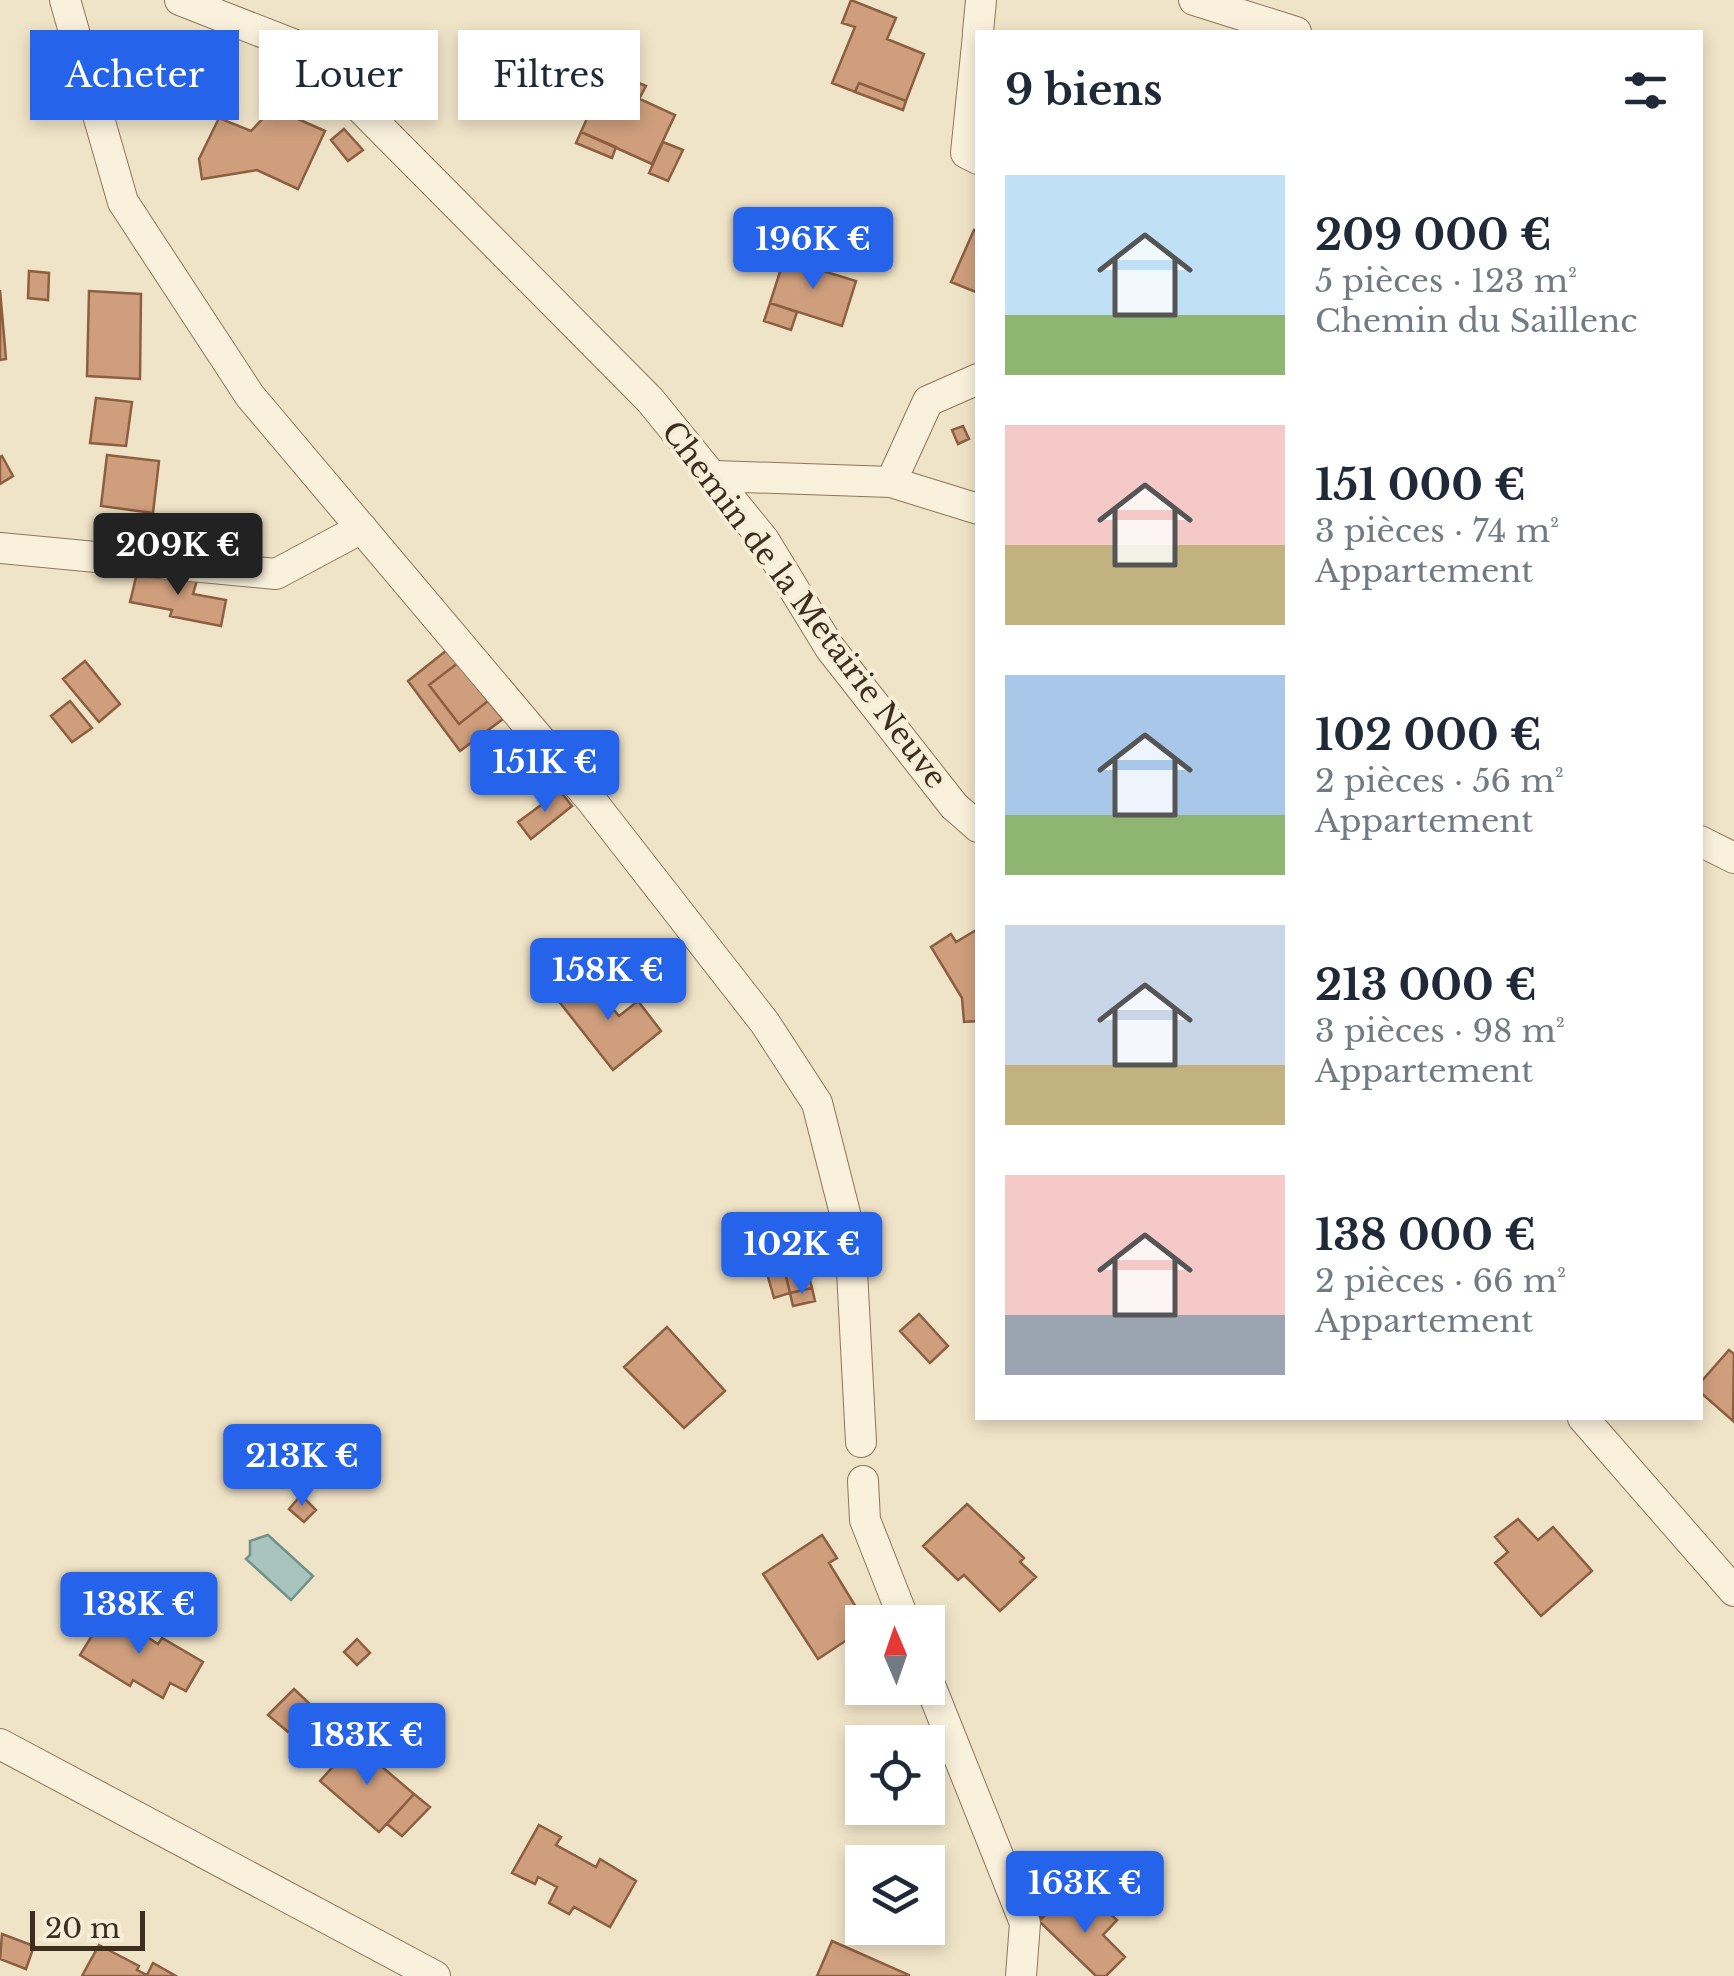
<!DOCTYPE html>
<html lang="fr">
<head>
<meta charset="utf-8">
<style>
  body { margin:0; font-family:"Libre Baskerville",serif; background:#f6f6f7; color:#1f2937; height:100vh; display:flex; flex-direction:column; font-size:38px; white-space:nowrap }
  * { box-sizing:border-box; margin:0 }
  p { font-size:32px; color:#747a83 }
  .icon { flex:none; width:55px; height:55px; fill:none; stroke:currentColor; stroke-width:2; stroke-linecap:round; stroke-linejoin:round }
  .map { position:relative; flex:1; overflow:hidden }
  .sheet { position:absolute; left:975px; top:30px; width:728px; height:1390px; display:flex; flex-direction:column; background:#fff; border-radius:0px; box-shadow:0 5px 15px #0003 }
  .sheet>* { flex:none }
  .hud { position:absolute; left:30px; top:30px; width:795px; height:90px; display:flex; gap:20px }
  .needle { width:65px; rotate:358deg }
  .tools { position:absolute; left:845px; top:1605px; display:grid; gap:20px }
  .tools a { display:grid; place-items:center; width:100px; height:100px; border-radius:0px; background:#fff; box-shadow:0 5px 15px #0003; font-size:50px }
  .scale { position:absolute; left:30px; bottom:25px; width:115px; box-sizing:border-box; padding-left:10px; border:5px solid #3d2e20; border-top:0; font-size:28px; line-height:35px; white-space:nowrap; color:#3d2e20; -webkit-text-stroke:8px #f7eed8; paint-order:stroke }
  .price { position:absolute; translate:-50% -85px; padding:0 22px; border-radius:10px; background:#2563eb; color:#fff; font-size:32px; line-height:65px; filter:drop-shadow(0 2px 5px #0008) }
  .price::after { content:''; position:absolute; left:50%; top:60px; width:30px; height:22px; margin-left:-15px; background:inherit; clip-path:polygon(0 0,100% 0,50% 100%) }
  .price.on { background:#222; color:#fff }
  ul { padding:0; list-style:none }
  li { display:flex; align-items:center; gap:30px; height:250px; padding:0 30px }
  li span { display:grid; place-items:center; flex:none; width:280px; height:200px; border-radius:0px; color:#555 }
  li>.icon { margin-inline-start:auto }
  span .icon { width:120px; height:120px; fill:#fffc; stroke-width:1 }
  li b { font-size:42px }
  h2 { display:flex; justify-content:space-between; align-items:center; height:120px; padding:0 30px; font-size:42px }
  .pill { padding:0 35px; border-radius:0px; background:#fff; box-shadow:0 5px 15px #0003; font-size:35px; line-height:90px }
  .pill.on { background:#2563eb; color:#fff }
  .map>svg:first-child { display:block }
  .water { fill:#a9c4bc; stroke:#6f938a; stroke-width:2.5 }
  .building { fill:#cf9f7d; stroke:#8d5f41; stroke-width:2.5 }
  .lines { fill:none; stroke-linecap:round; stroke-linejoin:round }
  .minor-casing { stroke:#8d765c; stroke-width:32 }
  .minor { stroke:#faf1dc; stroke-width:30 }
  .labels { text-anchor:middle; stroke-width:8; stroke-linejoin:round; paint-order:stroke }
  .street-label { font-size:30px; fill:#3d2e20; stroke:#f7eed8 }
</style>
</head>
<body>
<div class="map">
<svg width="1734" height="1976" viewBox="0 0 1734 1976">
  <rect width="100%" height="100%" fill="#f0e4c8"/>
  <path class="water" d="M268,1535l45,41 -22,24 -45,-41 4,-4v-14z"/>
  <path class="building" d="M851,0l45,18 -9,21 37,15 -18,47 -47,-18 -4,9 -23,-9 23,-56 -13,-4z
    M607,70l39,16 -7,13 -36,-17z
    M603,82l72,33 -23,49 -71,-32z
    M859,83l47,18 -3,9 -48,-18z
    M273,108l52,23 -27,58 -41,-19 -55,9 -3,-20 20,-41 32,13z
    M344,129l19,21 -15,11 -17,-21z
    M581,132l35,15 -4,11 -36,-15z
    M663,142l20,8 -15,31 -19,-8z
    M974,230l4,1v62l-27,-11z
    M784,259l72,22 -14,45 -72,-23z
    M29,271l20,2 -1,27 -20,-2z
    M0,290l6,69 -6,1z
    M89,291l52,3 -1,85 -53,-3z
    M770,303l27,9 -6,18 -27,-9z
    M96,398l36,4 -6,44 -36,-3z
    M963,426l6,13 -11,5 -6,-14z
    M107,455l52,6 -6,52 -52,-7z
    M2,456l11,20 -13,8v-27z
    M137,573l60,7 -4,14 33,6 -5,26 -51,-10 2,-6 -42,-8z
    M447,650l11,13 -29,22 30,39 29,-23 15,18 -43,32 -52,-70z
    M85,661l35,43 -21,18 -36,-43z
    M458,663l30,38 -29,23 -30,-39z
    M70,701l22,27 -20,14 -21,-26z
    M560,791l12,15 -41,33 -13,-17z
    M978,929v92l-14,1 -2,-24 -31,-51 20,-13 5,8z
    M586,976l33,40 19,-15 23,30 -48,39 -56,-71z
    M803,1254l9,34 -22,5 -8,-34z
    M782,1259l8,34 -16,5 -10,-35z
    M812,1288l3,13 -22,5 -3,-13z
    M919,1314l29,32 -18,17 -30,-32z
    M667,1327l58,64 -41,37 -60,-61z
    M1729,1350l5,4 -1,67 -33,-29v-9z
    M301,1495l15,15 -12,12 -15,-13z
    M967,1504l57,54 -4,4 16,15 -36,34 -36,-36 -6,5 -35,-34z
    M1518,1519l20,21 15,-13 39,44 -51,45 -46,-53 13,-11 -13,-15z
    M822,1535l15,23 -8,5 36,59 -3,8 -44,29 -55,-85z
    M107,1611l51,33 4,-6 41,24 -17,29 -16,-8 -7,15 -30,-18 -3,6 -50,-31z
    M357,1639l13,14 -13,12 -13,-13z
    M294,1689l19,18 -25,25 -20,-17z
    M354,1743l60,51 -35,38 -59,-51z
    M414,1794l16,13 -28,29 -15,-12z
    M539,1825l22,12 -5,8 40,22 4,-8 36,22 -26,46 -36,-20 -5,7 -20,-11 8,-16 -19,-10 -3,7 -23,-11z
    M1043,1879l20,19 -22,20 -14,-23z
    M1063,1898l21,21 15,-15 18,16 -14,15 22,22 -19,19h-10l-57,-55z
    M2,1934l32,12 -8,23 -26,-10z
    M832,1941l77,34v1h-92z
    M99,1945l40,21 -2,4 10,5 6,-12 23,13h-94z"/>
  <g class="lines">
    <defs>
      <path id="minor" d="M65,0l58,202 127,194 341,404 174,223 52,80 33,130 11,209
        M180,0l120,47 350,353 114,140 66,108 124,158 24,21
        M1194,0l102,32
        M978,32l3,-32
        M978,35l-12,118 12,6
        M715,476l176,6 87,27
        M891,482l37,-81 50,-22
        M0,548l276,26 86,-46
        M1700,841l34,17
        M1583,1418l151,173
        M863,1481l2,39 40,102
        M928,1680l97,243 -4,53
        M0,1744l435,232"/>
    </defs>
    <use href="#minor" class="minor-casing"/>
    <use href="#minor" class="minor"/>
  </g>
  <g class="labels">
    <g class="street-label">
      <text transform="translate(804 605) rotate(53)" y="10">Chemin de la Metairie Neuve</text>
    </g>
  </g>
</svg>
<div class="tools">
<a><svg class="needle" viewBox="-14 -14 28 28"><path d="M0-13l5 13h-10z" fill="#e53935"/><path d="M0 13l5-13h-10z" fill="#747a83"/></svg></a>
<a><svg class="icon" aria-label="locate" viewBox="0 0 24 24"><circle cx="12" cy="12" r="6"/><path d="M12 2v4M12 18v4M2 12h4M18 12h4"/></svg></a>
<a><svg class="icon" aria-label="layers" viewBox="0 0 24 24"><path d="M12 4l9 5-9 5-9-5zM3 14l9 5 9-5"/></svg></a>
</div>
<div class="scale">20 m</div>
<b class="price" style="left:813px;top:292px">196K €</b>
<b class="price on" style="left:178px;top:598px">209K €</b>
<b class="price" style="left:545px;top:815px">151K €</b>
<b class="price" style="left:608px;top:1023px">158K €</b>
<b class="price" style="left:802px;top:1297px">102K €</b>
<b class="price" style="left:302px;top:1509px">213K €</b>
<b class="price" style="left:139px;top:1657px">138K €</b>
<b class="price" style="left:367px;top:1788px">183K €</b>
<b class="price" style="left:1085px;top:1936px">163K €</b>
<div class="hud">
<a class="pill on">Acheter</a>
<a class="pill">Louer</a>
<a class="pill">Filtres</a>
</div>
<section class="sheet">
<h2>9 biens<svg class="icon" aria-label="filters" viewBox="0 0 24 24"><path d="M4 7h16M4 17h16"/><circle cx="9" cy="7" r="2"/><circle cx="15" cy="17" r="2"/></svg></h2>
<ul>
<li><span style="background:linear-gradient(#bfe0f5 70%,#8fb573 0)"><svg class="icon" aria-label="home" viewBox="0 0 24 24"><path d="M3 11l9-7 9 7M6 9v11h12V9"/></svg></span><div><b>209 000 €</b><p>5 pièces · 123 m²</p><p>Chemin du Saillenc</p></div></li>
<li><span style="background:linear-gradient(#f6c9c9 60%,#c2b280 0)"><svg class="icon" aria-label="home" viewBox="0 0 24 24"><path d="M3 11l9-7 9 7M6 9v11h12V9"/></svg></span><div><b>151 000 €</b><p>3 pièces · 74 m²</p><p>Appartement</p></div></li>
<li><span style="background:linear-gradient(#a9c7e8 70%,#8fb573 0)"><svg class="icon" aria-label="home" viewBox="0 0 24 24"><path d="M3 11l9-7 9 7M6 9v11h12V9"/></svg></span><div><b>102 000 €</b><p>2 pièces · 56 m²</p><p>Appartement</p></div></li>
<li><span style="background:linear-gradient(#c9d6e8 70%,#c2b280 0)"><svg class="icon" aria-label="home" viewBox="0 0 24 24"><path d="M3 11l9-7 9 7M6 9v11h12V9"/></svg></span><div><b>213 000 €</b><p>3 pièces · 98 m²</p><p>Appartement</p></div></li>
<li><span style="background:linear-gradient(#f6c9c9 70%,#9aa5b1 0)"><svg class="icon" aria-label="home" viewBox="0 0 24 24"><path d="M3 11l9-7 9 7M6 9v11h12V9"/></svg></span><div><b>138 000 €</b><p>2 pièces · 66 m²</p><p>Appartement</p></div></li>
</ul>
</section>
</div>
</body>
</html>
